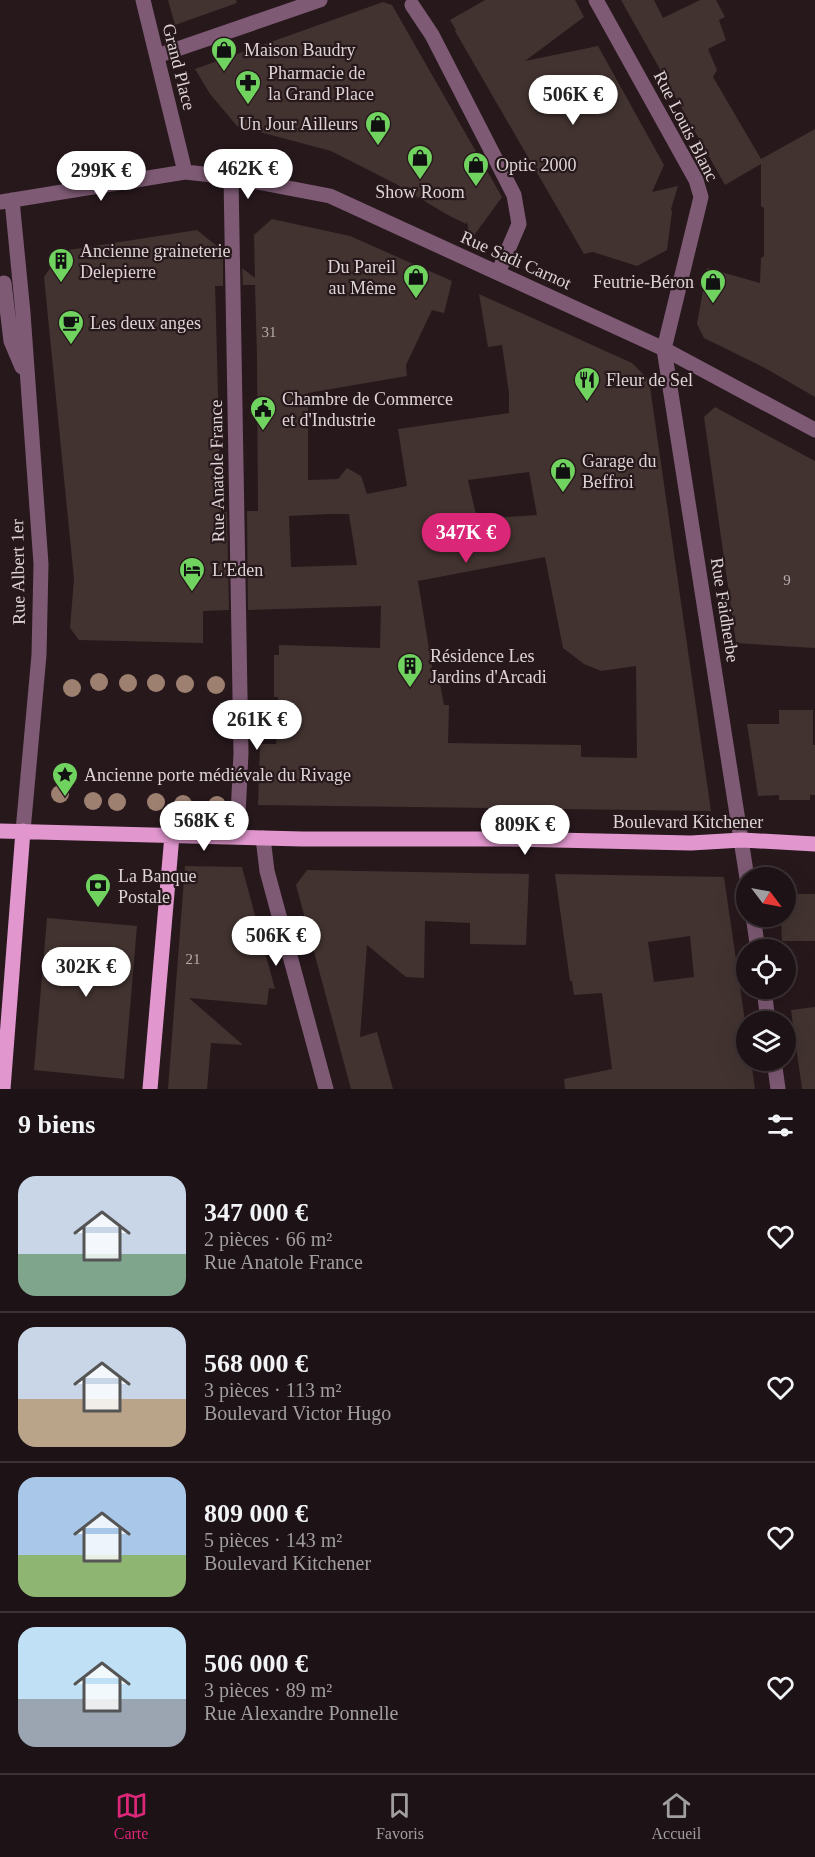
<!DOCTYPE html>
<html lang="fr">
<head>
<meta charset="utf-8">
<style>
  body { margin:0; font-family:"Times New Roman",serif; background:#2a2022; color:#f1f3f6; height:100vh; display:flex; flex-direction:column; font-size:22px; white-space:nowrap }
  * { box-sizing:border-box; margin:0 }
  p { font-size:20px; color:#a09ea0 }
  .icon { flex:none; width:33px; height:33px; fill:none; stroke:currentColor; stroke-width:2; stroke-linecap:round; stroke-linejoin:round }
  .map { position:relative; height:1089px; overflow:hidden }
  .side { display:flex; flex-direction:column; background:#1d1215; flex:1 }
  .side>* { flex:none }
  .needle { width:39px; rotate:122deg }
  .controls { position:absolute; left:736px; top:867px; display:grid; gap:12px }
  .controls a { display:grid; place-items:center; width:60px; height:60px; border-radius:50%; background:#1d1215; box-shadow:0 6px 24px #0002,0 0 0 2px #3b3234; font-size:30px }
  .price { position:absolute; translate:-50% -51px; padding:0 14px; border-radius:21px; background:#fff; color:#222; font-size:20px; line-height:39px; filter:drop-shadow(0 2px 3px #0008) }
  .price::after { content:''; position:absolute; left:50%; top:36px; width:18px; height:14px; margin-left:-9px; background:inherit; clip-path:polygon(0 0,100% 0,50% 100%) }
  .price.active { background:#db2777; color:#fff }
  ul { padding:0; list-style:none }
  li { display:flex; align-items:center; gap:18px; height:150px; padding:0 18px }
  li+li { border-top:2px solid #3b3234 }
  li span { display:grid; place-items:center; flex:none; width:168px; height:120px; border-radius:18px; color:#555 }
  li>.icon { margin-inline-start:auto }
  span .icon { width:72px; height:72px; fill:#fffc; stroke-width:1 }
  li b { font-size:26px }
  h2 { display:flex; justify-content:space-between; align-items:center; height:72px; padding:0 18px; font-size:26px }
  .menu { display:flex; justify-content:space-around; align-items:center; height:84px; border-top:2px solid #3b3234; background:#1d1215; font-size:16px; color:#a09ea0 }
  .menu a { display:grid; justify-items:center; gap:3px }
  .menu .active { color:#db2777 }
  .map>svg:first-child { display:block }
  .building { fill:#423330; fill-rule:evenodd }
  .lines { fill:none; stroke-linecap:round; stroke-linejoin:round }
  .minor { stroke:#7e5a74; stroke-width:15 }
  .major { stroke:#e197ce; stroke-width:15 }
  .tree { fill:#9e8071 }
  .labels { text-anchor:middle; stroke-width:4.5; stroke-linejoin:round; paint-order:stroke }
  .number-label { font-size:15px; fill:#b7acac }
  .poi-label { font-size:18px; fill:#ded4d6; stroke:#27181c; text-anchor:start }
  .street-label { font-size:18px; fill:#ded4d6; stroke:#27181c }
</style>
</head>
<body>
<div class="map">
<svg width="815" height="1089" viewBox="0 0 815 1089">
  <rect width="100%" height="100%" fill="#27181c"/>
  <path class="building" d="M168,0h68l1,3 -62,22z
    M485,0h90l9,17 -59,44 73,-15 66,119 -12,27 26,-6 -7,23 1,3 -5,38 -30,16 -44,-14 -9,2 -129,-223 1,-1 -6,-10z
    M621,0h33l9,18 37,-18h16l9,17 -6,3 7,20 -18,9 9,21 -4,7 48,82 54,-30v268l-52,-30 -59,-29 -7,-14 10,-56 53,15 1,-25 3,-2v-48l-3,-2v-42l-36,21z
    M383,2l9,3 110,192 -32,44 -3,-20 -1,3 -20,-10 -50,-30 -65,-33 -94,-25 -27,-32 -15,-25z
    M272,219l78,17 102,45 -8,32 -12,-3 -26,55 1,11 -99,17v87l30,-1 9,-11 14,8 6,18 40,-8 -9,-57 111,-16v-20l-7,-48 -14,2 -9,-53 153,69 17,17 62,431 -453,-6 2,-61h16l2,-47h-4v-42h5v-10l101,3 1,-42 -133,4 -1,-99h11l-1,-154 -2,-72h-12l-1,-17 13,10 -1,-43zM529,472l8,43 -60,4 -9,-39zM328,514h21l8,51 -66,2 -2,-51zM545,557l18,91 21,16 17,7 35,-5 1,92 -56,-1v-12l-133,-2 1,-38h-5l-6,-32h-5l-15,-92z
    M197,230l26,21v35h-8l1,32 5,194h6l2,98 -26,1v32l-124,-3 -9,-12 4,-49 -30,-302 18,-26z
    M715,407l100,54v187l-79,-5 -32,-226z
    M779,710h34v35h2v50h-5v5h-31v-5l-21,1 -11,-72h32z
    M185,866l57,1 33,122 -6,-1 -2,17 -78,-7 54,47 -32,-2 -4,46h-39z
    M307,870l222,4 -3,71 -56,-1v-21l-45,-2 -1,57 -18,-1 -39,-32 -7,92 17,-5 16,57h-42l-55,-204z
    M555,874l169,3 23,158v25h4l4,29h-190l-1,-10 48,-10 -10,-76 -28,2 -2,-14h-2zM690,936l4,41 -40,5 -6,-40z
    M786,894h29v47h-33l-1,-25h5z
    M47,918l90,8 -13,153 -90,-9z
    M815,1007v82h-13l-11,-79z"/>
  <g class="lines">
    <path class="minor" d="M143,0l42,172
      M596,0l100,180 5,17 -37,152 83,529
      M412,5l20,30 82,160 5,29 -21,49
      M157,56l163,-56
      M231,177l10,576 -4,83
      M12,200l11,113 18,251 -2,91 -16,176
      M0,202l185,-30 46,5 99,19 334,153 151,81
      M4,283l7,58 11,26
      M263,838l4,33 59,218
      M753,916l5,34
      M764,988l4,34
      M774,1060l4,29"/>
    <path class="major" d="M0,831l302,8h207l182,4 51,-3 73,4
      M3,1089l20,-258
      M150,1089l22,-254"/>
  </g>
  <g class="tree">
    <circle cx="99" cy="682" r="9"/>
    <circle cx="128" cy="683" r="9"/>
    <circle cx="156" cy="683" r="9"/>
    <circle cx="185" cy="684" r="9"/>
    <circle cx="216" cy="685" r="9"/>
    <circle cx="72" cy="688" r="9"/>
    <circle cx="60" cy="794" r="9"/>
    <circle cx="93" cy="801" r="9"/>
    <circle cx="117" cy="802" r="9"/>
    <circle cx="156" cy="802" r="9"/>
    <circle cx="183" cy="804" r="9"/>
    <circle cx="217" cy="805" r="9"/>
  </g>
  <defs>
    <symbol id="shop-pin" viewBox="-11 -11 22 30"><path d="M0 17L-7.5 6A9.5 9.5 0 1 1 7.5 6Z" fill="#70d35f" stroke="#27181c"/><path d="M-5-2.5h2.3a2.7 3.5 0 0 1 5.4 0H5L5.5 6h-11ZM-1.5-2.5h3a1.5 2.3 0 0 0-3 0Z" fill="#111"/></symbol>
    <symbol id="pharmacy-pin" viewBox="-11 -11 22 30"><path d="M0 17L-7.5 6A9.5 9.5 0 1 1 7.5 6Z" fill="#70d35f" stroke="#27181c"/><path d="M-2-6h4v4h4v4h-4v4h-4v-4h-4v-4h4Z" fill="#111"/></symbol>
    <symbol id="building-pin" viewBox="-11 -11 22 30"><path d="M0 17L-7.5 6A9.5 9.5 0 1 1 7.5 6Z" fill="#70d35f" stroke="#27181c"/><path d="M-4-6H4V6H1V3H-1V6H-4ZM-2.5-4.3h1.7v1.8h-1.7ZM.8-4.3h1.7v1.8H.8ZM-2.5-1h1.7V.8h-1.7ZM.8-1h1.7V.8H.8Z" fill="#111"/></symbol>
    <symbol id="cafe-pin" viewBox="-11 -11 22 30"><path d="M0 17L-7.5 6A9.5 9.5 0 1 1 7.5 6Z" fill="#70d35f" stroke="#27181c"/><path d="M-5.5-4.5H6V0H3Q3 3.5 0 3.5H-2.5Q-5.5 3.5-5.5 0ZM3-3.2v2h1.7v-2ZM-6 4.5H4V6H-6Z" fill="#111"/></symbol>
    <symbol id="restaurant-pin" viewBox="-11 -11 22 30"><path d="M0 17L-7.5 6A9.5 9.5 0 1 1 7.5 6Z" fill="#70d35f" stroke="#27181c"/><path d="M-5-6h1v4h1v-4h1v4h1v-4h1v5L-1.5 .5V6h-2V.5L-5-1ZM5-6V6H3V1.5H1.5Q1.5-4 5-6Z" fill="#111"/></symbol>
    <symbol id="civic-pin" viewBox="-11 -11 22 30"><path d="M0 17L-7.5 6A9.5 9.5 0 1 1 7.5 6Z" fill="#70d35f" stroke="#27181c"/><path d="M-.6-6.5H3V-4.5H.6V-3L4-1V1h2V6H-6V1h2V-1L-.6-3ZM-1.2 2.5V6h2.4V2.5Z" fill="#111"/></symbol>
    <symbol id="hotel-pin" viewBox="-11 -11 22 30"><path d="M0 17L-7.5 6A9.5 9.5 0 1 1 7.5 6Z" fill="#70d35f" stroke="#27181c"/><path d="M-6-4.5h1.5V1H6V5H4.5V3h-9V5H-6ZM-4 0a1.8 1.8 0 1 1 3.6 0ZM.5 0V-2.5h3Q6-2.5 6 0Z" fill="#111"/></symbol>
    <symbol id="sight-pin" viewBox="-11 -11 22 30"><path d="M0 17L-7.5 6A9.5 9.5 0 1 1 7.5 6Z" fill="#70d35f" stroke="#27181c"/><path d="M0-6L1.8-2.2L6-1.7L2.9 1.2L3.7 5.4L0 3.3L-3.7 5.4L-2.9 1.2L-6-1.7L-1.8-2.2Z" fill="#111"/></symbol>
    <symbol id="bank-pin" viewBox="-11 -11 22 30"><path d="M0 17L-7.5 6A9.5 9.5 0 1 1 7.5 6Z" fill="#70d35f" stroke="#27181c"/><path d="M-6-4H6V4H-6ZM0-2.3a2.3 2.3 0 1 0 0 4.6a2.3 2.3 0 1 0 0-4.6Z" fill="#111"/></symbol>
  </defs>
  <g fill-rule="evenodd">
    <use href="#shop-pin" x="209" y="35" width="30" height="40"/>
    <use href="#pharmacy-pin" x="233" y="68" width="30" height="40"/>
    <use href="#shop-pin" x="363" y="109" width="30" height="40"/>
    <use href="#shop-pin" x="405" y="143" width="30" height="40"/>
    <use href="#shop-pin" x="461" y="150" width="30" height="40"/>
    <use href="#building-pin" x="46" y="246" width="30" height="40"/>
    <use href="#shop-pin" x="401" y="262" width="30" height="40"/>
    <use href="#shop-pin" x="698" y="267" width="30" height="40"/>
    <use href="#cafe-pin" x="56" y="308" width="30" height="40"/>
    <use href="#restaurant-pin" x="572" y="365" width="30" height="40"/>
    <use href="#civic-pin" x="248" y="394" width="30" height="40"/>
    <use href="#shop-pin" x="548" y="456" width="30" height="40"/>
    <use href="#hotel-pin" x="177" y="555" width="30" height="40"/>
    <use href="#building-pin" x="395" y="651" width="30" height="40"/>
    <use href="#sight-pin" x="50" y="760" width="30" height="40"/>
    <use href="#bank-pin" x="83" y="871" width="30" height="40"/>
  </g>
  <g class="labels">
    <g class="number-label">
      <text x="269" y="337">31</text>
      <text x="787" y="585">9</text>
      <text x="193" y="964">21</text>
    </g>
    <g class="poi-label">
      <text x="244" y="56">Maison Baudry</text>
      <text x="268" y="79">Pharmacie de<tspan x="268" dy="21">la Grand Place</tspan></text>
      <text x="358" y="130" text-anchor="end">Un Jour Ailleurs</text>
      <text x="496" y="171">Optic 2000</text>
      <text x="420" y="198" text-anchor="middle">Show Room</text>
      <text x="80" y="257">Ancienne graineterie<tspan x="80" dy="21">Delepierre</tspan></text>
      <text x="396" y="273" text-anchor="end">Du Pareil<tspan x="396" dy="21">au Même</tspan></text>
      <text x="694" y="288" text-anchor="end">Feutrie-Béron</text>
      <text x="90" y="329">Les deux anges</text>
      <text x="606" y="386">Fleur de Sel</text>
      <text x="282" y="405">Chambre de Commerce<tspan x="282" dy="21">et d'Industrie</tspan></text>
      <text x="582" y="467">Garage du<tspan x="582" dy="21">Beffroi</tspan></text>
      <text x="212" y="576">L'Eden</text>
      <text x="430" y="662">Résidence Les<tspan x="430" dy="21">Jardins d'Arcadi</tspan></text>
      <text x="84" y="781">Ancienne porte médiévale du Rivage</text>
      <text x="118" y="882">La Banque<tspan x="118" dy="21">Postale</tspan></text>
    </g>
    <g class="street-label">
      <text transform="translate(179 67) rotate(76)" y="6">Grand Place</text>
      <text transform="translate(686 126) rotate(63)" y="6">Rue Louis Blanc</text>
      <text transform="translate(516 260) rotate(24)" y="6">Rue Sadi Carnot</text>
      <text transform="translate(217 471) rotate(-91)" y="6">Rue Anatole France</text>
      <text transform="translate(18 572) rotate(-91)" y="6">Rue Albert 1er</text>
      <text transform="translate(725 610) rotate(81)" y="6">Rue Faidherbe</text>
      <text x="688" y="828">Boulevard Kitchener</text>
    </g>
  </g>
</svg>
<div class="controls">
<a><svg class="needle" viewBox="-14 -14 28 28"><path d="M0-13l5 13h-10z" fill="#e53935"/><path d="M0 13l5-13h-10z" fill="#a09ea0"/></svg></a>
<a><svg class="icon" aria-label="locate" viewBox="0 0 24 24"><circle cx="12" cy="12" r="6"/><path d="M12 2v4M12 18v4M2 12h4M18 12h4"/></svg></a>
<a><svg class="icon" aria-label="layers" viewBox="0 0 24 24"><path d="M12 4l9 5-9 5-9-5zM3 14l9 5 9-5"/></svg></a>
</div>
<b class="price" style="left:573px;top:126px">506K €</b>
<b class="price" style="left:248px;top:200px">462K €</b>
<b class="price" style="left:101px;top:202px">299K €</b>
<b class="price active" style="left:466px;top:564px">347K €</b>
<b class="price" style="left:257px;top:751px">261K €</b>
<b class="price" style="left:204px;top:852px">568K €</b>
<b class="price" style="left:525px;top:856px">809K €</b>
<b class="price" style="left:276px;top:967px">506K €</b>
<b class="price" style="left:86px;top:998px">302K €</b>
</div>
<section class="side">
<h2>9 biens<svg class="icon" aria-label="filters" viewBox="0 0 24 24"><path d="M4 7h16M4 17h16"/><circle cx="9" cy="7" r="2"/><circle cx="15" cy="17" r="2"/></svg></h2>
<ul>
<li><span style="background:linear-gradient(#c9d6e8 65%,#7fa58c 0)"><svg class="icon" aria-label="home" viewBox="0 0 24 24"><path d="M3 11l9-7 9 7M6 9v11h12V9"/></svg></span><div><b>347 000 €</b><p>2 pièces · 66 m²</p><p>Rue Anatole France</p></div><svg class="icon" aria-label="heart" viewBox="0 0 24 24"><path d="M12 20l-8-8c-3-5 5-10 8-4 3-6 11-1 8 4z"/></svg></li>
<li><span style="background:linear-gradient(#c9d6e8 60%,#b9a48a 0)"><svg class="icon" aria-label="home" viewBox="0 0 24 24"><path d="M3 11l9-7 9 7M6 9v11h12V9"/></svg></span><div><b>568 000 €</b><p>3 pièces · 113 m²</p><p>Boulevard Victor Hugo</p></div><svg class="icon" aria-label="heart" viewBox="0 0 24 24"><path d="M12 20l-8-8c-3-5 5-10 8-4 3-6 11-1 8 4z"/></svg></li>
<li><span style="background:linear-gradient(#a9c7e8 65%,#8fb573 0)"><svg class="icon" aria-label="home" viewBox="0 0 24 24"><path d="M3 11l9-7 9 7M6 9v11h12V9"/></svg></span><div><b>809 000 €</b><p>5 pièces · 143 m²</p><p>Boulevard Kitchener</p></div><svg class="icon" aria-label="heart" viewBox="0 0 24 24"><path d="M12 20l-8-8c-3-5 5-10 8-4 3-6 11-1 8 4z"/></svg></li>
<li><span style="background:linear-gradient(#bfe0f5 60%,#9aa5b1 0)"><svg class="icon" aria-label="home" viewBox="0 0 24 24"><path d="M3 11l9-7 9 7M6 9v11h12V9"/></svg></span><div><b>506 000 €</b><p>3 pièces · 89 m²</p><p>Rue Alexandre Ponnelle</p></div><svg class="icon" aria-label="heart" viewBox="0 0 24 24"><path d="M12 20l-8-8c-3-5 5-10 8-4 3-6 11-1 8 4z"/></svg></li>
</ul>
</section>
<nav class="menu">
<a class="active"><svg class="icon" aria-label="map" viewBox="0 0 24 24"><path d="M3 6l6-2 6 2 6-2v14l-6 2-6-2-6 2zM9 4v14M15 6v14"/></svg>Carte</a>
<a><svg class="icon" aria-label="saved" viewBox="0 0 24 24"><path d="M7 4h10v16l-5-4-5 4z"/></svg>Favoris</a>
<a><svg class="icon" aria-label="home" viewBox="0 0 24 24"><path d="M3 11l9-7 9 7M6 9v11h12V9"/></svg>Accueil</a>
</nav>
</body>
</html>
